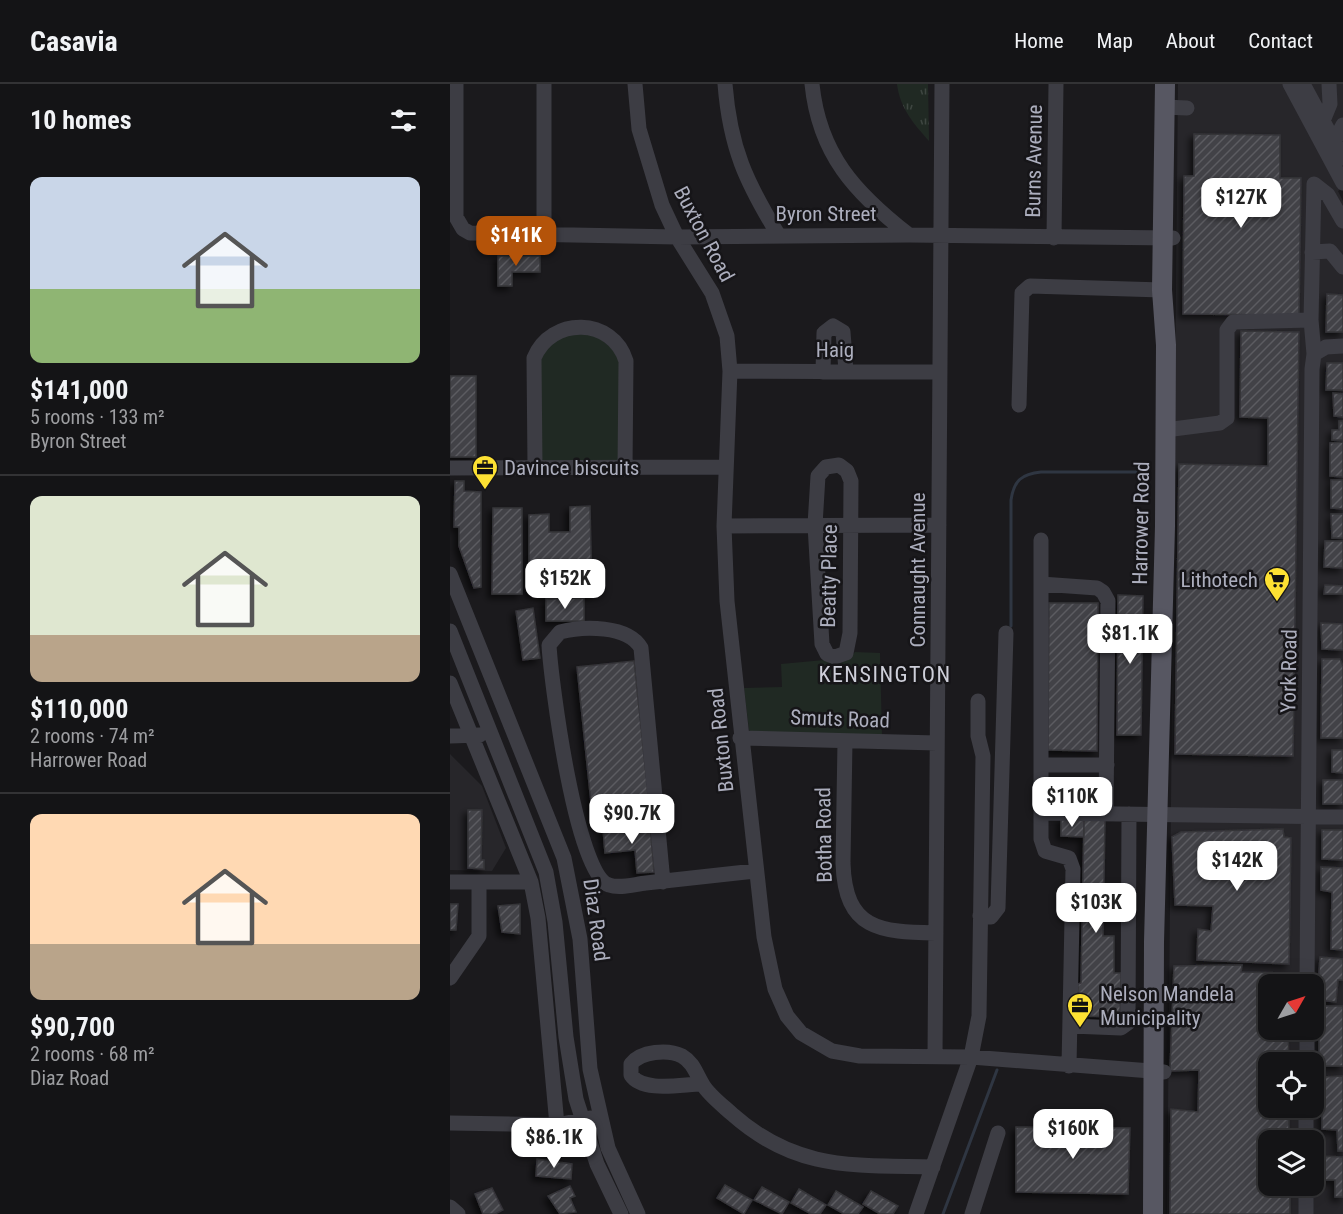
<!DOCTYPE html>
<html lang="en">
<head>
<meta charset="utf-8">
<style>
  body { margin:0; font-family:"Roboto Condensed",sans-serif; background:#212123; color:#f1f3f6; height:100vh; display:flex; flex-direction:column; font-size:22px; white-space:nowrap }
  * { box-sizing:border-box; margin:0 }
  p { font-size:20px; color:#9d9ea1 }
  .icon { flex:none; width:33px; height:33px; fill:none; stroke:currentColor; stroke-width:2; stroke-linecap:round; stroke-linejoin:round }
  .map { position:relative; flex:1; overflow:hidden }
  .panel { display:flex; flex-direction:column; background:#141416; width:450px }
  .panel>* { flex:none }
  .needle { width:39px; rotate:51deg }
  .tools { position:absolute; left:808px; top:890px; display:grid; gap:12px }
  .tools a { display:grid; place-items:center; width:66px; height:66px; border-radius:12px; background:#141416; box-shadow:0 6px 24px #0002,0 0 0 2px #333335; font-size:30px }
  .price { position:absolute; translate:-50% -51px; padding:0 14px; border-radius:12px; background:#fff; color:#222; font-size:20px; line-height:39px; filter:drop-shadow(0 2px 3px #0008) }
  .price::after { content:''; position:absolute; left:50%; top:36px; width:18px; height:14px; margin-left:-9px; background:inherit; clip-path:polygon(0 0,100% 0,50% 100%) }
  .price.selected { background:#b45309; color:#fff }
  ul { padding:0; list-style:none }
  li { display:grid; align-content:center; gap:12px; height:318px; padding:0 30px }
  li+li { border-top:2px solid #333335 }
  li span { display:grid; place-items:center; height:186px; border-radius:12px; color:#555 }
  li>.icon { margin-inline-start:auto }
  span .icon { width:108px; height:108px; fill:#fffc; stroke-width:1 }
  li b { font-size:26px }
  h2 { display:flex; justify-content:space-between; align-items:center; height:72px; padding:0 30px; font-size:26px }
  header { display:flex; align-items:center; gap:36px; box-sizing:border-box; height:84px; padding:0 30px; background:#141416; border-bottom:2px solid #333335 }
  header strong { font-size:28px }
  nav { display:flex; gap:33px; margin-inline-start:auto; font-size:21px }
  main { display:flex; flex:1; min-height:0 }
  .map>svg:first-child { display:block }
  .built { fill:#27262a; fill-rule:evenodd }
  .grass { fill:url(#grass-tufts) }
  .park { fill:#202923 }
  .lines { fill:none; stroke-linecap:round; stroke-linejoin:round }
  .stream { stroke:#2f3642; stroke-width:3 }
  .building { fill:url(#building-hatch); stroke:#353439; stroke-width:1.5; filter:url(#shadow) }
  .minor { stroke:#3d3d44; stroke-width:15 }
  .major { stroke:#575762; stroke-width:20 }
  .labels { text-anchor:middle; stroke-width:5; stroke-linejoin:round; paint-order:stroke }
  .street-label { font-size:21px; fill:#acaebd; stroke:#161518 }
  .poi-label { font-size:21px; fill:#acaebd; stroke:#161518; text-anchor:start }
  .neighbourhood-label { font-size:22px; letter-spacing:1.5px; fill:#cecfd9; stroke:#161518 }
</style>
</head>
<body>
<header>
<strong>Casavia</strong>
<nav><a>Home</a><a>Map</a><a>About</a><a>Contact</a></nav>
</header>
<main>
<section class="panel">
<h2>10 homes<svg class="icon" aria-label="filters" viewBox="0 0 24 24"><path d="M4 7h16M4 17h16"/><circle cx="9" cy="7" r="2"/><circle cx="15" cy="17" r="2"/></svg></h2>
<ul>
<li><span style="background:linear-gradient(#c9d6e8 60%,#8fb573 0)"><svg class="icon" aria-label="home" viewBox="0 0 24 24"><path d="M3 11l9-7 9 7M6 9v11h12V9"/></svg></span><div><b>$141,000</b><p>5 rooms · 133 m²</p><p>Byron Street</p></div></li>
<li><span style="background:linear-gradient(#dfe7d0 75%,#b9a48a 0)"><svg class="icon" aria-label="home" viewBox="0 0 24 24"><path d="M3 11l9-7 9 7M6 9v11h12V9"/></svg></span><div><b>$110,000</b><p>2 rooms · 74 m²</p><p>Harrower Road</p></div></li>
<li><span style="background:linear-gradient(#ffd9b3 70%,#b9a48a 0)"><svg class="icon" aria-label="home" viewBox="0 0 24 24"><path d="M3 11l9-7 9 7M6 9v11h12V9"/></svg></span><div><b>$90,700</b><p>2 rooms · 68 m²</p><p>Diaz Road</p></div></li>
</ul>
</section>
<div class="map">
<svg width="893" height="1130" viewBox="0 0 893 1130">
  <defs>
    <pattern id="grass-tufts" width="24" height="20" patternUnits="userSpaceOnUse" patternTransform="scale(1.5)"><rect width="24" height="20" fill="#202923"/><path d="M3 7l-1-3M5 7V3M7 7l1-3M15 17l-1-3M17 17v-4M19 17l1-3" fill="none" stroke="#3e4641"/></pattern>
    <pattern id="building-hatch" width="6" height="6" patternUnits="userSpaceOnUse" patternTransform="scale(1.5)"><rect width="6" height="6" fill="#424247"/><path d="M-1 1l2-2M0 6l6-6M5 7l2-2" fill="none" stroke="#5b5b60"/></pattern>
    <filter id="shadow"><feDropShadow dx="-4" dy="4" stdDeviation="3" flood-color="#0009"/></filter>
  </defs>
  <rect width="100%" height="100%" fill="#1b1a1d"/>
  <path class="built" d="M728,0h165v104l-5,3 5,10v1013h-176zM819,900h45v45h-45zM819,978h45v45h-45zM819,1056h45v45h-45z
    M0,670l32,32 24,62 -14,23 -42,-1z"/>
  <path class="grass" d="M447,0h31l1,57c-16,-18 -29,-33 -32,-57z"/>
  <path class="park" d="M143,249l26,21v107h-76l-2,-4 -1,-103 23,-19z
    M405,568l25,1 2,82 -129,-2 -4,-3 -5,-42 38,-1 -1,-23 43,-4 14,4 10,-4z"/>
  <g class="lines">
    <path class="stream" d="M561,542v-126c3,-20 11,-26 30,-28h108
      M493,1130l54,-144"/>
  </g>
  <path class="building" d="M744,50l86,1v43h21l-2,137 -116,-1 1,-138h10z
    M48,172h42v16h-28v14h-14z
    M877,210l16,1v37h-17z
    M791,247l58,1 -6,424 -118,-2 4,-290 89,2v-48l-28,-1z
    M877,279h16v27h-17z
    M0,292h26v81h-26z
    M883,309l10,1v23l-9,-1z
    M889,337h4v19h-11v-10h7z
    M893,358v35l-13,-1v-33z
    M881,396h12v29l-12,-1z
    M5,397h9v10l17,1v95l-7,1 -15,-42v-19h-5z
    M140,422l2,88 -63,-1v-78l20,-1v18h21v-25z
    M43,424h29v86h-30z
    M881,430h12v24h-11z
    M875,457h18v27l-19,-1z
    M875,501l18,1v8h-19z
    M668,511l25,1 -2,139h-24z
    M134,514v23h-38v-22z
    M599,519h49l-1,148 -49,-1z
    M83,524l7,50 -17,2 -7,-49z
    M871,539l22,1v26l-21,-1z
    M872,575h18l3,7v72h-22z
    M184,577l15,143 -26,2 2,13 -32,3 -16,-155z
    M882,666h11v23l-11,-1z
    M873,696h20v24h-20z
    M18,726h14l-1,50h3v9l-16,-1z
    M611,734l23,1v18l-23,-1z
    M634,735l21,1 -2,116h11v37h7l-1,44 -43,-1 1,-32 3,-1z
    M200,741l4,47 -17,1 -2,-23 -30,3 -2,-24z
    M833,745l1,8 7,1 -2,126 -92,-4 1,-31 13,2 2,-25 -38,-1 -3,-68 9,-5z
    M872,746h21v30l-21,-1z
    M871,783l22,1v82l-12,-1 1,-57 -11,-2z
    M0,820h8l-2,26h-6z
    M70,820v30l-18,-2 -4,-26z
    M870,873l23,2v21h-5l-2,22 -19,-2z
    M792,881l-1,7 47,1v11h-19v45h19l1,33h-20v45h20v33h-20v45h21v29h-120l1,-105 27,3 1,-42 -29,1 4,-105z
    M869,922h24v60h-24z
    M893,992v75h-5l-1,-21 -15,-1v-52z
    M566,1043l114,1 -2,66 -112,-2z
    M868,1072l25,1v40h-8v-17h-17z
    M87,1075l35,5 -1,15 -35,-3z
    M275,1101l27,15 -8,14 -27,-16z
    M120,1102l5,10 -5,2 6,14 -16,2 -12,-18z
    M312,1103l27,15 -7,12 -28,-14z
    M42,1104l11,22 -8,4h-12l-8,-20z
    M349,1105l27,16 -6,9h-9l-20,-11z
    M386,1107l27,16 -5,7h-14l-16,-9z
    M421,1107l27,15 -5,8h-13l-17,-10z"/>
  <g class="lines">
    <path class="minor" d="M6,0v133l7,12 7,4 207,4 232,-2 264,3
      M94,0v149
      M185,0l4,45 23,76 15,32 35,56 15,43 3,35 -6,155 3,75 37,336 11,52 12,27 14,17 31,18 28,5 111,1 193,15
      M275,0c5,64 21,98 54,152
      M362,0c7,70 43,109 97,151
      M840,0l53,99
      M853,0l40,74
      M714,23l23,1
      M873,37l7,-17 -1,-20
      M884,58l9,-17
      M604,154l2,-154
      M862,168l18,-1 13,16
      M861,236l3,34
      M280,287l210,1
      M373,288l1,-39 9,-7 10,6 3,39
      M569,321l3,-112 8,-7 132,4
      M723,345l47,-6 7,-5v-88l6,-8 78,-2 3,-136 14,11 15,26
      M389,381l8,6 4,10 -1,152 -4,20 -11,4 -8,-3 -5,-10 -7,-119 3,-49 8,-9z
      M85,383l-1,-109c17,-42 79,-41 92,3l-1,108
      M0,384l275,-1
      M274,442l215,-1
      M591,456v299l4,12 24,7 4,11 -4,197
      M0,490l114,284 16,81 10,130 18,79 30,66
      M591,500l56,4 6,4 5,9 -2,213
      M0,547l96,241 9,50 11,115 10,62 21,65 24,50
      M0,599l81,199 7,36 19,207
      M0,652l30,-1
      M290,654l197,5
      M395,657l-2,122c2,67 37,69 93,70
      M591,681h66
      M592,729l301,4
      M0,798h81
      M213,798l-22,-234c-13,-23 -58,-22 -81,-16l-11,13c2,36 27,230 60,240 11,4 26,-1 37,-2 36,-4 73,-8 109,-12
      M530,832l11,1 7,-9 8,-275
      M0,894l29,-42v-54
      M857,900l5,-615 2,-15 12,-7 17,-1
      M621,942l50,2 7,-5 1,-209
      M485,973l7,-973
      M857,978v-33
      M252,1000c-19,0 -59,9 -71,-9v-11c10,-13 37,-15 51,-8 12,7 14,18 21,29 6,10 19,20 29,29 64,57 121,51 201,53
      M0,1039l107,2 33,-7
      M856,1056v-33
      M0,1123l8,7
      M466,1130l55,-157 8,-41 4,-260 -5,-20v-35
      M522,1130l26,-81
      M856,1130v-29"/>
    <path class="major" d="M703,1130l1,-272 11,-416 1,-181 -4,-55 3,-206"/>
  </g>
  <defs>
    <symbol id="office-pin" viewBox="-11 -11 22 30"><path d="M0 17L-7.5 6A9.5 9.5 0 1 1 7.5 6Z" fill="#fde133" stroke="#161518"/><path d="M-6-3h4V-5.5h4V-3h4V5H-6ZM-1-4.5V-3h2v-1.5ZM-6 0V1H6V0Z" fill="#111"/></symbol>
    <symbol id="supermarket-pin" viewBox="-11 -11 22 30"><path d="M0 17L-7.5 6A9.5 9.5 0 1 1 7.5 6Z" fill="#fde133" stroke="#161518"/><path d="M-6-5.5h2.5l.6 2H6L4.5 2H-2.5L-4.4-4H-6ZM-1.5 3.2a1.3 1.3 0 1 0 .1 0ZM3 3.2a1.3 1.3 0 1 0 .1 0Z" fill="#111"/></symbol>
  </defs>
  <g fill-rule="evenodd">
    <use href="#office-pin" x="20" y="369" width="30" height="40"/>
    <use href="#supermarket-pin" x="812" y="481" width="30" height="40"/>
    <use href="#office-pin" x="615" y="907" width="30" height="40"/>
  </g>
  <g class="labels">
    <g class="street-label">
      <text transform="translate(584 77) rotate(-89)" y="7">Burns Avenue</text>
      <text x="376" y="137">Byron Street</text>
      <text transform="translate(254 150) rotate(62)" y="7">Buxton Road</text>
      <text x="385" y="273">Haig</text>
      <text transform="translate(691 439) rotate(-89)" y="7">Harrower Road</text>
      <text transform="translate(468 486) rotate(-90)" y="7">Connaught Avenue</text>
      <text transform="translate(379 492) rotate(-89)" y="7">Beatty Place</text>
      <text transform="translate(839 587) rotate(-89)" y="7">York Road</text>
      <text transform="translate(390 635) rotate(2)" y="7">Smuts Road</text>
      <text transform="translate(271 656) rotate(-96)" y="7">Buxton Road</text>
      <text transform="translate(374 751) rotate(-91)" y="7">Botha Road</text>
      <text transform="translate(146 836) rotate(82)" y="7">Diaz Road</text>
    </g>
    <g class="poi-label">
      <text x="54" y="391">Davince biscuits</text>
      <text x="808" y="503" text-anchor="end">Lithotech</text>
      <text x="650" y="917">Nelson Mandela<tspan x="650" dy="24">Municipality</tspan></text>
    </g>
    <g class="neighbourhood-label">
      <text x="435" y="598">KENSINGTON</text>
    </g>
  </g>
</svg>
<div class="tools">
<a><svg class="needle" viewBox="-14 -14 28 28"><path d="M0-13l5 13h-10z" fill="#e53935"/><path d="M0 13l5-13h-10z" fill="#9d9ea1"/></svg></a>
<a><svg class="icon" aria-label="locate" viewBox="0 0 24 24"><circle cx="12" cy="12" r="6"/><path d="M12 2v4M12 18v4M2 12h4M18 12h4"/></svg></a>
<a><svg class="icon" aria-label="layers" viewBox="0 0 24 24"><path d="M12 4l9 5-9 5-9-5zM3 14l9 5 9-5"/></svg></a>
</div>
<b class="price" style="left:791px;top:145px">$127K</b>
<b class="price selected" style="left:66px;top:183px">$141K</b>
<b class="price" style="left:115px;top:526px">$152K</b>
<b class="price" style="left:680px;top:581px">$81.1K</b>
<b class="price" style="left:622px;top:744px">$110K</b>
<b class="price" style="left:182px;top:761px">$90.7K</b>
<b class="price" style="left:787px;top:808px">$142K</b>
<b class="price" style="left:646px;top:850px">$103K</b>
<b class="price" style="left:623px;top:1076px">$160K</b>
<b class="price" style="left:104px;top:1085px">$86.1K</b>
</div>
</main>
</body>
</html>
